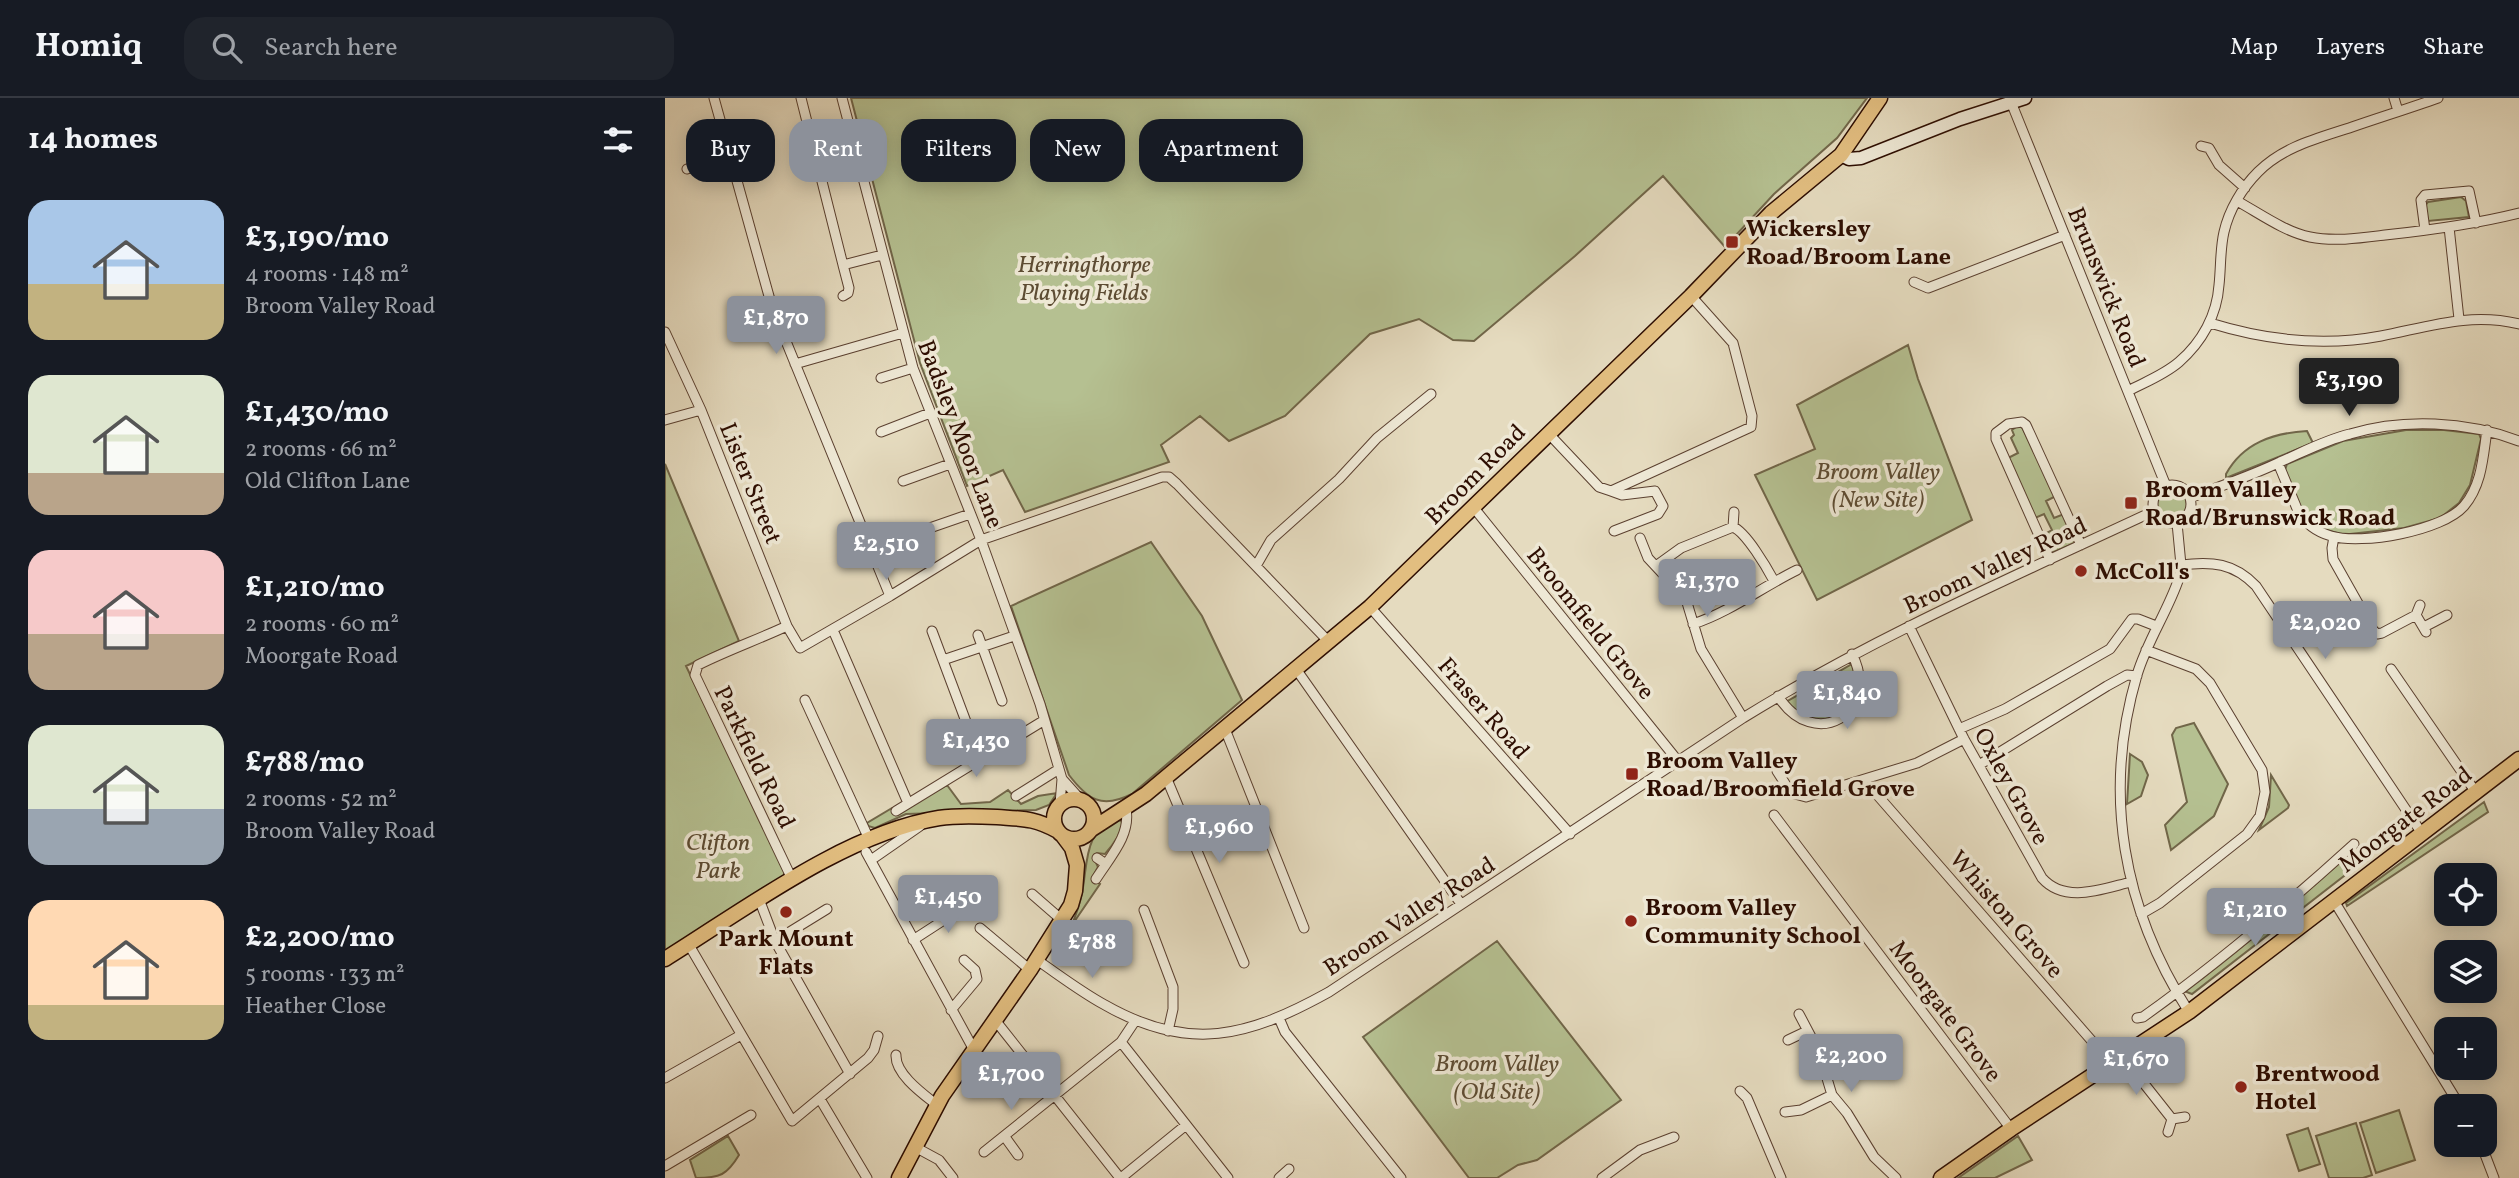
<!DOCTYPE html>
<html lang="en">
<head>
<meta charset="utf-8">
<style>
  body { margin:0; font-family:Vollkorn,serif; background:#20242c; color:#f1f3f6; height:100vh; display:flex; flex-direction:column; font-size:26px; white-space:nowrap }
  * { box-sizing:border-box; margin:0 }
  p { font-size:23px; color:#9ea1a6 }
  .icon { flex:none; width:38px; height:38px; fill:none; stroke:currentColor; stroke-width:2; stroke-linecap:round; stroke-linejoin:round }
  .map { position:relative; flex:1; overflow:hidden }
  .drawer { display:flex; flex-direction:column; background:#171b24; width:665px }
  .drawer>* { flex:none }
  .top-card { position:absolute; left:21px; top:21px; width:665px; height:63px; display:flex; gap:14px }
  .tools { position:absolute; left:1769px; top:765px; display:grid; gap:14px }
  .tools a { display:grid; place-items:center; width:63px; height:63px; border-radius:14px; background:#171b24; box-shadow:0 4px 18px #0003; font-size:35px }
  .price { position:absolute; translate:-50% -60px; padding:0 16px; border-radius:7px; background:#8c9099; color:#fff; font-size:23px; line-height:46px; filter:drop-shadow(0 2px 4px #0008) }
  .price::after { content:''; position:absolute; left:50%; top:42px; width:21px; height:16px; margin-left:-10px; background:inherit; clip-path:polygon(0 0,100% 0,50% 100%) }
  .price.on { background:#222; color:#fff }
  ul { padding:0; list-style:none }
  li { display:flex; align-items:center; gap:21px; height:175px; padding:0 28px }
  li span { display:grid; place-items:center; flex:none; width:196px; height:140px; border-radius:21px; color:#555 }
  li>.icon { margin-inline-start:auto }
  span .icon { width:84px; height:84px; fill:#fffc; stroke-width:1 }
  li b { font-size:30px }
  h2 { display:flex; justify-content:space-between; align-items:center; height:84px; padding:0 28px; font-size:30px }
  .chip { padding:0 24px; border-radius:21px; background:#171b24; box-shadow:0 4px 18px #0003; font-size:24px; line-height:63px }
  .chip.on { background:#8c9099; color:#fff }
  header { display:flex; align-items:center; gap:42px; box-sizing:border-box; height:98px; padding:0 35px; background:#171b24; border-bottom:2px solid #363941 }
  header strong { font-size:33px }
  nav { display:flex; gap:38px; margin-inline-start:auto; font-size:24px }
  .search { width:490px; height:63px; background:#20242c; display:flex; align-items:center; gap:18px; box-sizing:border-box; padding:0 24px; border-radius:21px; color:#9ea1a6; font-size:26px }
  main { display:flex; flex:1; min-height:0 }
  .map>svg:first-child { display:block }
  .green { fill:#b5c091; stroke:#716649; stroke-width:2 }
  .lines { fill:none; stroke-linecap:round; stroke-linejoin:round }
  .street-casing { stroke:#5b4030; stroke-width:11 }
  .secondary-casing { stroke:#2d0d01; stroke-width:15 }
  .primary-casing { stroke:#2d0d01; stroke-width:17 }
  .street { stroke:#eee8d5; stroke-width:9 }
  .secondary { stroke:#eee8d5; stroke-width:12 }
  .primary { stroke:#e2be80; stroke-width:14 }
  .poi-dot { fill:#8f2418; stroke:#eee8d5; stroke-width:2.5 }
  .labels { text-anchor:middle; stroke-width:7; stroke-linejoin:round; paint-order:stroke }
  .poi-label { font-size:24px; font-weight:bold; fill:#2d0d01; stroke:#eee8d5; text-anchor:start }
  .park-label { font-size:24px; font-style:italic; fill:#5d4c33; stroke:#eee8d5 }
  .street-label { font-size:24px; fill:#2d0d01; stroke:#eee8d5 }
</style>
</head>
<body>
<header>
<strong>Homiq</strong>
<div class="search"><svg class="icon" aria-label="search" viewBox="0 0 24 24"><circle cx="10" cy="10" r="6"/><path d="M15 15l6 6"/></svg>Search here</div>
<nav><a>Map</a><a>Layers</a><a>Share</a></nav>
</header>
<main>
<section class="drawer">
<h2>14 homes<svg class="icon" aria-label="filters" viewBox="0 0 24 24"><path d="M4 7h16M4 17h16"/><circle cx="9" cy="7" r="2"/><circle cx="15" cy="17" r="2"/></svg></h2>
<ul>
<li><span style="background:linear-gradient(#a9c7e8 60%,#c2b280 0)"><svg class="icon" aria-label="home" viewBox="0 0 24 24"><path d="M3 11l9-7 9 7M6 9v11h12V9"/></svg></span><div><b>£3,190/mo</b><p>4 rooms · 148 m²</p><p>Broom Valley Road</p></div></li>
<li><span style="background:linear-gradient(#dfe7d0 70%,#b9a48a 0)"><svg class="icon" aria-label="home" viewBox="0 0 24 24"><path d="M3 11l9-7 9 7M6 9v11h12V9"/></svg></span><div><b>£1,430/mo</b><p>2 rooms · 66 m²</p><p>Old Clifton Lane</p></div></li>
<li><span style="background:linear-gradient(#f6c9c9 60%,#b9a48a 0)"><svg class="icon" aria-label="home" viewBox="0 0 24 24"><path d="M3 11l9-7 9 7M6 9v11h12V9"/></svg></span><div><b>£1,210/mo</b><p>2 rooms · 60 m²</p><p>Moorgate Road</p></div></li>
<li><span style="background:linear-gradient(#dfe7d0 60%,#9aa5b1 0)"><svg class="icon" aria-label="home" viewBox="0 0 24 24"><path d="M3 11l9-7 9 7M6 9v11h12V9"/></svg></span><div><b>£788/mo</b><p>2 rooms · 52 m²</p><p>Broom Valley Road</p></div></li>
<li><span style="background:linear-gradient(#ffd9b3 75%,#c2b280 0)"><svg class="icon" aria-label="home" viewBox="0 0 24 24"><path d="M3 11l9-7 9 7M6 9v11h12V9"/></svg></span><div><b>£2,200/mo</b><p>5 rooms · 133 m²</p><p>Heather Close</p></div></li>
</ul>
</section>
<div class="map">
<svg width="1854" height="1080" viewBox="0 0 1854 1080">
  <rect width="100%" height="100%" fill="#e5dbbf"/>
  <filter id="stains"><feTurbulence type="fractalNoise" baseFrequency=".00286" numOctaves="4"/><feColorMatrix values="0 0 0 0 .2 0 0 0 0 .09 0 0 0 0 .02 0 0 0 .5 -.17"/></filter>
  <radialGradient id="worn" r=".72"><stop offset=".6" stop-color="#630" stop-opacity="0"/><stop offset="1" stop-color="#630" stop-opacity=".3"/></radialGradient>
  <path class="green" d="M186,0h1016l-30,40 -63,56 -49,53 -62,-71 -88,80 -101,85 -21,-1 -34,-21 -49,15 -85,82 -56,25 -29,-25 -39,29 8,17 -144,50 -22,-42 -36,16 -47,-123z
    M1796,99l5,4 3,16 -41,4 -3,-15 3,-4z
    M1243,247l10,34 54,141 -155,80 -62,-125 60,-26 -18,-44z
    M1351,329h6l34,69 -10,5 8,17 10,-4 12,26 -1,3 -21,9 -3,-1 -8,-16 9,-5 -8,-16 -9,4 -27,-60 10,-5 -7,-15 3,-3 -2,-5z
    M1741,332h38l35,4 2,5 -11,46 -11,18 -19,15 -36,10 -54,6h-10l-16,-5 -16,-12 -9,-12 -14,-35 2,-6 56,-23z
    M1642,333l6,12 -87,35v-4c17,-31 47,-41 81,-43z
    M0,366l74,177 -53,25 98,204v8l-119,74z
    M1492 407a15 15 0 1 1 30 0a15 15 0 1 1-30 0Z
    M486,444l51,74 40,84 -110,94c-30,15 -44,6 -63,-19l-58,-169z
    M1187,566h1c1,9 4,19 2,28 -6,24 -30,34 -52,24 -6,-2 -12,-10 -17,-14z
    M1529,625l34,61 -14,32 -43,34 -6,-25 22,-23 -15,-67 4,-7z
    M1465,656l12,8 6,13 -7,21 -14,8z
    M1606,677l18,30 -1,3 -29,22 10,-23z
    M282,687l14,19 29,-2 18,-12 13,14 17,-8 19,-3 -8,12 -13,5 -130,4 -31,14 -7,-2 -1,-3 25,-15 4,6z
    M1819,704l4,10 -141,94 -1,-3z
    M455,722l3,3c-2,11 -10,22 -18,31l-8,-1 -3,5 4,9 -6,11 8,6 -28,41c4,-11 8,-21 10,-32 6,-28 1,-67 38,-73z
    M1702,751l4,6 -179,139 -8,-3 96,-76 64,-56c8,-5 16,-4 23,-10z
    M832,843l124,159 -84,60 -19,5 -21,13h-28l-106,-141z
    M1734,1012l16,50 -39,13 -16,-50z
    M1691,1025l16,52 -9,3h-34l-13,-42z
    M1643,1030l12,36 -21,7 -12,-36z
    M63,1038l11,19c-12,20 -19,23 -43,23l-6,-18z
    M1353,1038l14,24 -37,18h-37z"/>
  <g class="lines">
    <defs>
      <path id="street" d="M49,0l58,209 118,289
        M136,0l42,167 39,-10
        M177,0l71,270 68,172 59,164 22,75 18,20
        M1729,0l4,13
        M1346,4l155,384
        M1536,48l8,2 10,17 26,23
        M22,71l43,-13
        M1572,103c22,12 48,31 73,36 24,5 51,1 75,-2 46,-5 90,-11 134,-22
        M1784,129l10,92
        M1760,132l-4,-30 4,-5 44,-4 7,32
        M1249,184l14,6 137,-53
        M178,198l5,-3 1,-5 -6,-23
        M1545,225c55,17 113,24 171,13 47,-9 89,-24 138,-12
        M0,234l36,78 86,216 13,22 90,-52 91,-56 181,-63h7l8,7 152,158
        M130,266l108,-31
        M216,280l32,-10
        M1463,293c17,-9 36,-16 51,-29 23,-20 38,-47 40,-77 2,-18 1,-36 5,-53 5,-22 18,-44 34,-60 26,-26 61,-34 94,-45 29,-10 58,-19 86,-29
        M0,322l36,-10
        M216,334l49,-19
        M883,335l51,54 12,4 140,-64 1,-11 -19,-73 -42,-47
        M1613,365l20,48c7,12 19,21 33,25 31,9 111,-5 133,-30 18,-21 19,-49 23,-76
        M238,383l47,-17
        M1488 406a19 19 0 1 1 38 0a19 19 0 1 1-38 0Z
        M946,393l11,4 33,-4 8,15 -5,8 -44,17
        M1525,400c30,-12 61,-22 90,-36 23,-10 45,-22 70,-28 54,-16 116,-13 169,7
        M809,410l204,253
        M1512,425l4,42 -2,13c-11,33 -32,63 -42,97 -35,119 -14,234 52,337
        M1068,429l1,-15
        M256,433l49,-17
        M1669,439l-2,11 1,11 40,71 4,4 5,-1 34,-18
        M975,440l8,20 14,15 18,15 5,8 16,53 42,69
        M1385,462l-54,-121v-6l12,-9 14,-2 4,3 55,120
        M1516,467c31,-4 53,-2 75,21l167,249
        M591,468l15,-26 68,-61 38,-41 54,-44
        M991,468l25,-18 52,-21c13,5 34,41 41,54
        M1755,507l-4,10 10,17
        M705,509l200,227
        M1028,526c37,-12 69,-37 104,-54
        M122,528c-30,14 -59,24 -89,39l-3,10 97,204
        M1244,528l55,113 78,139c23,26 60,11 89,4
        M1759,529l23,-12
        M168,532l75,173
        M267,533l48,128
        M313,537l24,66
        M278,562l71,-24
        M631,571l165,235
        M1726,571l86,125
        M1113,598c36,57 104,17 74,-42
        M140,602l64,139
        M560,631l79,199
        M1294,631l46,-20 105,-60 22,-30h6l18,7
        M1314,667l128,-79 20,-11 10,1
        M1112,673l14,22 15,4 111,-34 47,-24
        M501,679l78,186
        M1207,691l240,275
        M351,698l43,-27
        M395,706l2,-25
        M231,713l147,-90
        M1109,717l237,314
        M201,754l108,198
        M432,760l9,6
        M206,762l49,-34
        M431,781c14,-22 35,-44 30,-70
        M367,796l31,27
        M94,801l16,42 75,133
        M1669,803l126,205
        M479,812l29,77v22l-5,22
        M1476,816l19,-11 87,-69 13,-18 5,-24 -3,-22 -52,-87 -14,-14 -50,-19
        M315,830l50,42
        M248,842l54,-35
        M110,843l52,-32
        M24,847l103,176 76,-63 6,-8 4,-14
        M372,862c22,15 44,32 68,45 84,48 143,32 224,-13l414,-274c131,-81 272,-142 411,-207
        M286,912l26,-31 -2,-9 -11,-10
        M1134,916l20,38 13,43 15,18 27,44 22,21
        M614,920l6,14 116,146
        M1472,920l6,-1c74,-53 144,-112 211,-173
        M330,922l125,158
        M1123,942l19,-9
        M456,944l107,136
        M231,957c-1,19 27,39 41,50
        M1458,959l49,62
        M0,980l76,-43
        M1075,993l7,7 34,80
        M155,1001l47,79
        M1120,1014l16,-2 31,-15
        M1503,1034l4,-13 13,-2
        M340,1039l13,18
        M1816,1046l13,34
        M250,1049l24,13 14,18
        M319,1054l137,-110 14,-21
        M0,1068l86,-51
        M456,1080l65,-53
        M614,1080l10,-9
        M937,1080l38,-28 34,-13"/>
      <path id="secondary" d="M1176,57l8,4 12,-1 99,-39 65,-21"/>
      <path id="primary" d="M389 721a20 20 0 1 1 40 0a20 20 0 1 1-40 0Z
        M427,731l54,-35 224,-187 321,-311 80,-83 70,-58 39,-57
        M0,861c79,-49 181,-126 274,-141 19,-3 39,-2 58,-1 27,2 37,1 61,14
        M234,1080l43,-82 88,-126 41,-65 4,-14 2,-26 -5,-17 -9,-12
        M1276,1080l70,-49 178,-117 330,-253"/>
    </defs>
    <use href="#street" class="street-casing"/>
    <use href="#secondary" class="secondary-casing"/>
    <use href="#primary" class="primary-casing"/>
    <use href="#street" class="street"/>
    <use href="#secondary" class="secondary"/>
    <use href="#primary" class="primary"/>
  </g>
  <g class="poi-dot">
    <rect x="1060" y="137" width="14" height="14" rx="3.5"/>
    <rect x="1459" y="398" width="14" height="14" rx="3.5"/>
    <circle cx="1416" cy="473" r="7"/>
    <rect x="960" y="669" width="14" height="14" rx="3.5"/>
    <circle cx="121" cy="814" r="7"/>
    <circle cx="966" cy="823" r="7"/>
    <circle cx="1576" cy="989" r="7"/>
  </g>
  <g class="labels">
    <g class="poi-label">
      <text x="1081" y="138">Wickersley<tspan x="1081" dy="28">Road/Broom Lane</tspan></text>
      <text x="1480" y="399">Broom Valley<tspan x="1480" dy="28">Road/Brunswick Road</tspan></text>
      <text x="1430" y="481">McColl's</text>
      <text x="981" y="670">Broom Valley<tspan x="981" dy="28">Road/Broomfield Grove</tspan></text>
      <text x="980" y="817">Broom Valley<tspan x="980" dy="28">Community School</tspan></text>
      <text x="121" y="848" text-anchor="middle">Park Mount<tspan x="121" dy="28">Flats</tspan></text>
      <text x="1590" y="983">Brentwood<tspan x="1590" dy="28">Hotel</tspan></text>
    </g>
    <g class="park-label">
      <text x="419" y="174">Herringthorpe<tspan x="419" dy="28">Playing Fields</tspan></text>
      <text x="1213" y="381">Broom Valley<tspan x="1213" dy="28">(New Site)</tspan></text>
      <text x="53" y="752">Clifton<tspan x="53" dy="28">Park</tspan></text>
      <text x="832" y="973">Broom Valley<tspan x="832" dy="28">(Old Site)</tspan></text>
    </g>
    <g class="street-label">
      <text transform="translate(1442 189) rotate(68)" y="8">Brunswick Road</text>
      <text transform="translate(296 336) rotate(69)" y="8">Badsley Moor Lane</text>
      <text transform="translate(810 376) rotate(-45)" y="8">Broom Road</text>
      <text transform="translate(86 385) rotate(68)" y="8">Lister Street</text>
      <text transform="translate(1330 467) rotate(-25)" y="8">Broom Valley Road</text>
      <text transform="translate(926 525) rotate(51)" y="8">Broomfield Grove</text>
      <text transform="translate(819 610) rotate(49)" y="8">Fraser Road</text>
      <text transform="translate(90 659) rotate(64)" y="8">Parkfield Road</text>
      <text transform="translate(1347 688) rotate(61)" y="8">Oxley Grove</text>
      <text transform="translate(1740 721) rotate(-37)" y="8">Moorgate Road</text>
      <text transform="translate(1342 816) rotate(49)" y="8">Whiston Grove</text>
      <text transform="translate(744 818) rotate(-33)" y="8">Broom Valley Road</text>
      <text transform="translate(1281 913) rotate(53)" y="8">Moorgate Grove</text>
    </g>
  </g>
  <rect width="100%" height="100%" filter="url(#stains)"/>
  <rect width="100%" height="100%" fill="url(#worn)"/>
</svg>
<div class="tools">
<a><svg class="icon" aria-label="locate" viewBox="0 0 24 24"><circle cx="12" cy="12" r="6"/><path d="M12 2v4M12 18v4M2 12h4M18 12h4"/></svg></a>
<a><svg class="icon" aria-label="layers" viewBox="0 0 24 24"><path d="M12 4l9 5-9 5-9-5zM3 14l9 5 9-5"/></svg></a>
<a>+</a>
<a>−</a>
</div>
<b class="price" style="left:111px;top:258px">£1,870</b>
<b class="price on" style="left:1684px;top:320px">£3,190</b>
<b class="price" style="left:221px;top:484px">£2,510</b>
<b class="price" style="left:1042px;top:521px">£1,370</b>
<b class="price" style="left:1660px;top:563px">£2,020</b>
<b class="price" style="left:1182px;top:633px">£1,840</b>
<b class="price" style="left:311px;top:681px">£1,430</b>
<b class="price" style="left:554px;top:767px">£1,960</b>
<b class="price" style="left:283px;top:837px">£1,450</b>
<b class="price" style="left:1590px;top:850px">£1,210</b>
<b class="price" style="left:427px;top:882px">£788</b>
<b class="price" style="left:1186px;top:996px">£2,200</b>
<b class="price" style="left:1471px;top:999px">£1,670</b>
<b class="price" style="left:346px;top:1014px">£1,700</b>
<div class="top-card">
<a class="chip">Buy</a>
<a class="chip on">Rent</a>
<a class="chip">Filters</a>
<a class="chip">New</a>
<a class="chip">Apartment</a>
</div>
</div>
</main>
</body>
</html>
